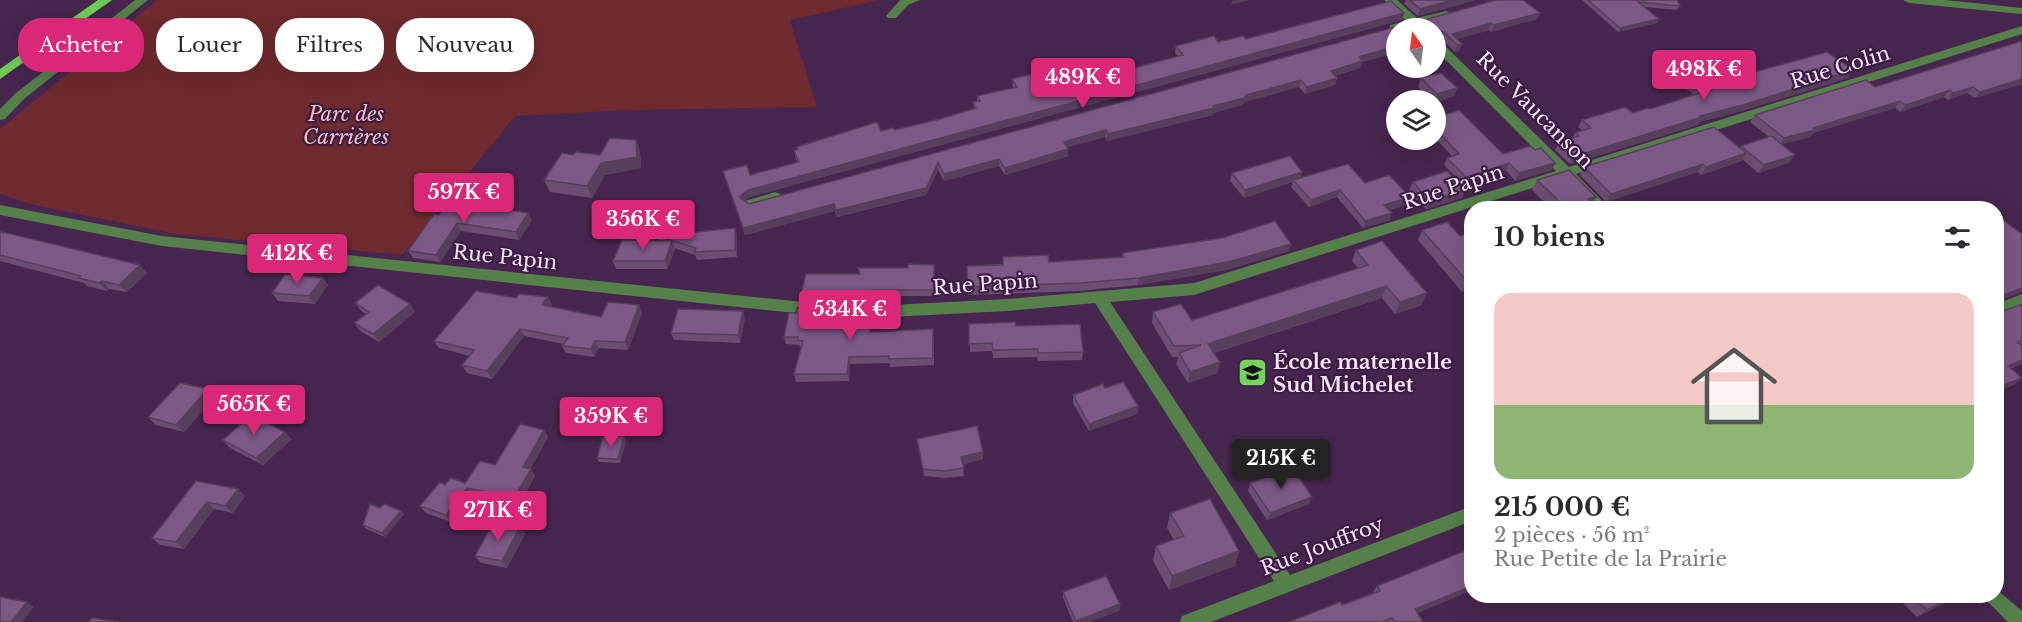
<!DOCTYPE html>
<html lang="fr">
<head>
<meta charset="utf-8">
<style>
  body { margin:0; font-family:"Libre Baskerville",serif; background:#f2f2f3; color:#2b2b33; height:100vh; display:flex; flex-direction:column; font-size:22px; white-space:nowrap }
  * { box-sizing:border-box; margin:0 }
  p { font-size:20px; color:#7c7c81 }
  .icon { flex:none; width:33px; height:33px; fill:none; stroke:currentColor; stroke-width:2; stroke-linecap:round; stroke-linejoin:round }
  .map { position:relative; flex:1; overflow:hidden }
  .panel { position:absolute; left:1464px; top:201px; width:540px; height:402px; display:flex; flex-direction:column; background:#fff; border-radius:24px; box-shadow:0 6px 24px #0002 }
  .panel>* { flex:none }
  .top-card { position:absolute; left:18px; top:18px; width:570px; height:54px; display:flex; gap:12px }
  .needle { width:39px; rotate:346deg }
  .fabs { position:absolute; left:1386px; top:18px; display:grid; gap:12px }
  .fabs a { display:grid; place-items:center; width:60px; height:60px; border-radius:50%; background:#fff; box-shadow:0 6px 24px #0002; font-size:30px }
  .price { position:absolute; translate:-50% -51px; padding:0 14px; border-radius:6px; background:#db2777; color:#fff; font-size:20px; line-height:39px; filter:drop-shadow(0 2px 3px #0008) }
  .price::after { content:''; position:absolute; left:50%; top:36px; width:18px; height:14px; margin-left:-9px; background:inherit; clip-path:polygon(0 0,100% 0,50% 100%) }
  .price.current { background:#222; color:#fff }
  ul { padding:0; list-style:none }
  li { display:grid; align-content:center; gap:12px; height:318px; padding:0 30px }
  li span { display:grid; place-items:center; height:186px; border-radius:18px; color:#555 }
  li>.icon { margin-inline-start:auto }
  span .icon { width:108px; height:108px; fill:#fffc; stroke-width:1 }
  li b { font-size:26px }
  h2 { display:flex; justify-content:space-between; align-items:center; height:72px; padding:0 30px; font-size:26px }
  .pill { padding:0 21px; border-radius:24px; background:#fff; box-shadow:0 6px 24px #0002; font-size:21px; line-height:54px }
  .pill.current { background:#db2777; color:#fff }
  .map>svg:first-child { display:block }
  .green { fill:#6e2a2e }
  .lines { fill:none; stroke-linecap:round; stroke-linejoin:round }
  .minor { fill:#55804a; fill-rule:evenodd }
  .major { fill:#6ecb55; fill-rule:evenodd }
  .wall { fill:#6b4c72 }
  .shaded-wall { fill:#573e5d }
  .building { fill:#7c5885; stroke:#573e5d; stroke-width:1.5 }
  .labels { text-anchor:middle; stroke-width:4.5; stroke-linejoin:round; paint-order:stroke }
  .street-label { font-size:20px; fill:#f9e4fe; stroke:#3b1b43 }
  .park-label { font-size:20px; font-style:italic; fill:#fcbdbd; stroke:#3b1b43 }
  .poi-label { font-size:20px; font-weight:bold; fill:#f9e4fe; stroke:#3b1b43; text-anchor:start }
</style>
</head>
<body>
<div class="map">
<svg width="2022" height="622" viewBox="0 0 2022 622">
  <rect width="100%" height="100%" fill="#46254e"/>
  <path class="green" d="M157,0h723l-90,20 27,87 -187,3 -115,6 -113,139 -227,-21 -145,-30 -30,-10v-65z"/>
  <g class="lines">
    <path class="minor" d="M135,0h13l-124,99 -19,20 -5,1v-11l16,-16z
      M900,0h20l-12,5 -12,13h-8l-2,-2z
      M1384,0h13l20,18 29,-7 6,3 -29,10 1,4h-28l-2,4 -4,-1v-6l16,-4z
      M1903,0h42l77,8v6l-113,-11z
      M2022,26v8l-446,140 33,34h-15l-30,-30 -370,117 -84,7 180,273 182,-69v15l-261,101h-31l2,-6 92,-35 -179,-278 -87,8 -157,8 -689,-73 -162,-31v-10l162,31 689,71 157,-8 186,-16 362,-112 -120,-121v-10l4,1 129,126z
      M775,192l5,2 2,3 -2,3 -30,9 -7,-5 2,-3z
      M2022,294v12l-26,10v-12z
      M1996,589l26,22v11h-14l-20,-20 -3,-6h11z"/>
    <path class="major" d="M98,0h14l-112,79v-10z"/>
  </g>
  <path class="wall" d="M1406,0h70l-58,16 -14,-12z
    M1496,0h27l17,13 -3,6 -46,13 -2,-2 -32,9 5,5 -3,7 -4,1 -13,-13h-5l-1,4 6,7 -3,7 -3,1v-30h-40v25l-34,9 -2,6 -25,8 2,2 -2,7 -30,9 -6,-7 -54,15 -3,3 -29,8v2l-106,26 -2,-4 -38,10 1,2v7l-63,19 -6,-9 -55,15 -6,-11 -12,25 -89,22 -2,-6 -90,24 -22,-64 24,-6 3,10 47,-12 -3,-12 4,-2 -1,-2 80,-25 4,9 12,-3 2,2 45,-11 34,-11 -1,-6 4,-1v-5l36,-8 -1,-9 67,-15 10,16 89,-24 -3,-3 1,-7 38,-10 4,6 25,-6 3,3 145,-38 13,12 -2,7 -653,177 -5,4 5,3 650,-178 1,-3h26l2,-4z
    M1582,0h95l3,6 -3,4 -32,-3 14,12 -2,4 -39,9z
    M1739,75l109,3 -110,34 -39,10 -1,3 -128,39 -15,-14 4,-7 13,-4 3,-6 7,-3 -4,-3 4,-7 51,-7 17,-4 44,-14 -14,-11 4,-8z
    M1421,78l36,10 -3,8 -18,6v-2h-4l-14,-13z
    M2022,84l-47,14 -8,-5 -19,7 -4,-3 -44,15 -5,-4 -82,25 -3,4 -28,7 7,19 -31,10 -16,-14 -1,2 -40,14 -3,-3 -92,30 -26,-27 4,-8 155,-19 2,-2 28,-9 -19,-15 5,-7 120,-28z
    M1436,118l67,36 32,-4 20,13 -3,7 -37,11 -9,-11 -43,14 -19,-19 3,-7 5,-2 -16,-17z
    M636,140l4,12 1,16 -36,7 -13,23 -42,-6 -6,-12 29,-25h27z
    M1232,173l133,10 45,14 -2,7 -19,6 1,10 -27,8 -26,-31 -28,10 -18,-20 2,-5 -49,16 -14,-17z
    M1537,180l59,17 -4,6 -43,4 -17,-17z
    M1413,182l52,8 -3,8 -36,11 -17,-19z
    M439,215l93,5 -13,20 -58,-9 -21,31 -27,-4 -5,-7z
    M1996,219l26,15v58h-1l-20,8v9l3,2 18,-7v40l-2,1 2,1v18l-12,5 12,9 -8,7 -18,6z
    M735,228l2,8v21l-40,3 -2,-5 -21,-7 1,1 -8,20h-51l-3,-8 46,-20 -2,-5z
    M1422,230l38,6 12,52 -10,4 -44,-52z
    M0,232l147,41 -20,19 -18,-3 -2,2 -20,-5 -3,-3 -84,-22z
    M1291,244l-2,7 -63,19 -88,15 -58,6 -112,4 -1,-29 155,-9v-4z
    M1356,250l66,55 -27,9 -13,-16 -168,55 6,9 -3,11 -29,10 -12,-19 2,-7h-6l-20,-34 1,-11 39,8 166,-52 -6,-7z
    M934,265v31h-61v8l-22,1 -48,-5 -2,-6 58,-20 -1,-6h50z
    M323,278l5,7 -13,19 -37,-3 -6,-8z
    M548,297l4,8 -2,2 51,10 41,-4 -14,37 -29,-2 -5,9 -28,-4 -4,-7 2,-2 -40,-8 -32,43 -25,-6 -5,-8 8,-9 -31,-8 -5,-7 82,-43z
    M355,303l60,9 -36,30 -19,-11 -6,-8 12,-9 -5,-3z
    M871,313l1,7v11l62,6v28l-44,2v-4l-40,1 -1,17 -53,1 -2,-8 7,-26 -2,-3 -13,-1 -2,-7 65,-23z
    M745,319l-5,24 -66,-3 -3,-7z
    M969,324l47,2 67,26 -1,8 -44,1 -1,-4 -44,1 -1,-7 -22,1z
    M1105,388l33,18 -1,8 -48,17 -16,-28v-8z
    M215,397l-31,35 -28,-7 -8,-8z
    M544,430l4,7 -18,32 5,7 -16,29 -46,-10 -22,27 -25,-9 -6,-7 25,-21 20,-2 30,-18z
    M292,439l-29,26 -33,-17 -7,-8z
    M917,439l66,13v7l-20,5 1,12 -18,2 -22,-2z
    M626,440l-6,23 -21,-1 -2,-4z
    M196,481l42,8 7,7 -12,17 -19,-4 -30,40 -24,-4 -8,-7z
    M1250,483l59,21 -42,16 -19,-29z
    M401,511l3,3 -19,23 -19,-8 -3,-4z
    M1170,513l69,38 -4,15 -66,24 -16,-29 3,-15 18,-6 -7,-12z
    M520,527l5,7 -18,34 -26,-5 -6,-7z
    M1472,548v42l-55,23 6,9h-134l53,-17 32,-12 -1,-1 4,-6z
    M1063,592l57,12 -1,7 -30,11h-16l-10,-24z
    M1895,596h63l-5,3 -36,18z"/>
  <path class="shaded-wall" d="M1234,0h16l-19,5 1,-4z
    M1453,0h23l-58,16 2,-7z
    M1404,13l-2,7 -653,177 -8,7 -2,-7 9,-7z
    M1540,13l-3,6 -46,13 3,-7z
    M1659,19l-2,4 -39,9 2,-4z
    M1491,23l-2,7 -37,10v-6z
    M1462,44l-3,7 -4,1 2,-7z
    M1396,46v7l-34,9 -2,6 -31,10 2,-7 28,-14z
    M1442,50l-3,7 -3,1v-6z
    M1853,70l-5,8 -110,34 -39,10 -1,3 -128,39 3,-7 127,-41z
    M1337,78l-2,7 -30,9 2,-7z
    M2022,79v5l-47,14 5,-6z
    M1301,80l-2,7 -54,15 -3,3 -29,8v2l-106,26 1,-7z
    M1973,87l-6,6 -19,7 5,-7z
    M1457,88l-3,8 -18,6v-2h-2l3,-6z
    M1950,90l-6,7 -44,15 6,-7z
    M1900,101l-5,7 -82,25 -3,4 -30,8 4,-7 29,-10z
    M1106,130l-1,7 -42,12 1,-7z
    M636,140l4,12 1,16 -36,7 -13,23 -5,-12 14,-23z
    M1068,149v7l-63,19v-7z
    M1746,153l-5,8 -40,14 5,-8z
    M1795,155l-6,8 -31,10 6,-8z
    M999,159v7l-55,15v-7z
    M938,163v7l-12,25 -89,22 -1,-7z
    M1509,163l-3,7 -43,14 3,-7z
    M1555,163l-3,7 -37,11 4,-8z
    M1703,164l-5,8 -92,30 5,-8z
    M1302,172l-2,8h-7v2l-49,16 1,-8z
    M1340,190l-3,7 -28,10 2,-7z
    M1465,190l-3,8 -36,11 4,-8z
    M1410,197l-2,7 -26,8 2,-7z
    M1596,197l-6,10 -2,-8z
    M834,204l1,7 -90,24 -2,-7z
    M528,213l4,7 -13,20 -3,-8z
    M1392,213l-2,7 -27,8 2,-7z
    M457,223l4,8 -21,31 -4,-7z
    M735,228l2,8v21l-2,-7z
    M672,241l3,8 -8,20 -2,-8z
    M1291,244l-2,7 -63,19 -88,15 1,-7z
    M140,265l7,8 -20,19 -8,-7z
    M323,278l5,7 -13,19 -6,-8z
    M1472,280v8l-10,4 5,-11z
    M102,281l7,8 -2,2 -8,-8z
    M1386,286l-4,12 -176,57 2,-11z
    M2022,288l-1,4 -25,10 5,-6z
    M1427,293l-5,12 -27,9 5,-12z
    M548,297l4,8 -7,8 -3,-8z
    M410,304l5,8 -36,30 -6,-8z
    M639,305l3,8 -14,37 -3,-8z
    M743,311l2,8 -5,24 -2,-8z
    M871,313l1,7v19l-2,-7z
    M520,329l4,7 -32,43 -5,-8z
    M595,341l4,7 -5,9 -3,-8z
    M849,357l1,7 -1,17 -2,-7z
    M2022,360v4l-22,9 8,-7z
    M1220,362l-3,11 -29,10 2,-11z
    M2022,378l-8,7 -18,6v-1l5,-4z
    M208,389l7,8 -31,35 -8,-7z
    M1138,406l-1,8 -48,17v-7z
    M544,430l4,7 -21,37 -4,-7z
    M285,432l7,7 -29,26 -7,-7z
    M624,436l2,4 -6,23 -2,-4z
    M983,452v7l-21,6 -1,-8z
    M531,469l4,7 -16,29 -5,-7z
    M467,488l6,7 -22,27 -5,-7z
    M238,489l7,7 -12,17 -8,-7z
    M1312,497l-3,7 -42,16 3,-7z
    M207,502l7,7 -30,40 -8,-7z
    M401,511l3,3 -19,23 -3,-4z
    M520,527l5,7 -18,34 -5,-7z
    M1239,551l-4,15 -66,24 3,-14z
    M1472,586v4l-61,26 4,-7z
    M1956,596h2l-5,3 -36,18 10,-7z
    M27,602l7,5 -12,15h-11z
    M1120,604l-1,7 -30,11h-13v-1z"/>
  <path class="building" d="M1410,0h43l-33,9z
    M1496,0h27l17,13 -46,12 -3,-2 -39,11 10,10 -5,1 -13,-13 -7,-1 -1,12 6,7 -6,2v-24h-40v18l-37,11 3,4 -31,10 6,7 -30,9 -6,-7 -55,15 -2,3 -31,8 1,2 -106,26 -2,-4 -42,12 4,7 -63,19 -6,-9 -55,15 -6,-11 -12,25 -90,22 -2,-6 -91,24 -20,-57 24,-6 3,10 49,-13 -5,-11 4,-2 -1,-2 80,-25 4,9 12,-3 2,2 45,-11 36,-11 -3,-6 7,-1 -3,-5 40,-9 -5,-8 25,-6 42,-9 10,16 94,-25 -7,-9 38,-10 4,6 25,-6 3,3 145,-38 13,12 -656,177 -9,7 10,7 650,-178 1,-3h26l2,-4z
    M1588,0h89l3,6 -42,-4 21,17 -39,9z
    M2022,41v38l-42,13 -7,-5 -20,6 -3,-3 -44,15 -6,-4 -87,27 2,2 -31,8 -29,-23 111,-35 9,7z
    M1827,52l26,18 -110,35 -43,11 2,1 -129,40 -14,-14 20,-7 -4,-3 16,-5 -9,-8 43,-13 8,6 15,-5 2,1 53,-17 -19,-16 40,-12 15,11 9,-1z
    M1441,73l16,15 -20,6 -16,-16z
    M1459,110l44,44 28,-8 4,4 6,-2 14,15 -36,10 -10,-10 -43,14 -19,-19 12,-4 -23,-25v-11z
    M1714,127l32,26 -40,14 -3,-3 -92,30 -27,-27z
    M1771,136l24,19 -31,10 -23,-19z
    M610,138l26,2 1,17 -36,6 -14,23 -43,-6 18,-27 11,2 3,-3 24,3z
    M1290,156l12,16 -57,18 -13,-17z
    M1348,164l17,19 24,-8 21,22 -26,8 8,8 -27,8 -25,-31 -29,10 -18,-20z
    M1569,170l27,27 -8,2 10,9h-54l17,-5 -24,-23z
    M1447,171l18,19 -35,11 -17,-19z
    M448,201l80,12 -12,19 -59,-9 -21,32 -28,-4 26,-37 5,1z
    M2000,218l22,16v54l-21,8v13l3,2 18,-7v36l-5,2 5,4v14l-14,6 14,12 -21,8 -5,-4v-163z
    M1275,221l16,23 -63,18 -89,16 -58,5 -113,4 -1,-21 36,-1v-8l45,-2 1,7 75,-5 -2,-4 100,-15z
    M1447,222l13,14 12,-4v48l-5,1 -45,-51z
    M735,228v22l-41,2 2,-4 -39,-12z
    M0,232l7,1 133,32 -21,20 -17,-4 -3,2 -20,-5 2,-2 -81,-21z
    M622,240l50,1 -7,20h-52z
    M1382,241l45,52 -27,9 -14,-16 -178,58 12,18 -30,10 -11,-19 22,-8 -27,1 -21,-34 28,-8 11,16 176,-55 -12,-15z
    M908,264l26,1v25h-62v8l-22,1 -49,-5 5,-20h54l-2,-6h50z
    M285,274l38,4 -14,18 -37,-3z
    M378,285l32,19 -37,30 -19,-11 15,-11 -14,-9z
    M476,291l40,7 3,-4 29,3 -6,8 59,12 7,-15 31,3 -14,37 -30,-1 -4,8 -29,-3 6,-8 -48,-9 -33,42 -25,-6 12,-15 -40,-9z
    M797,308l52,6 22,-1 -1,19 63,-3v29l-44,1v-3l-40,1 -2,17h-53l9,-33 -5,-1v-3h-14l5,-24h7z
    M678,309l65,2 -5,24 -67,-2z
    M1015,322l1,4 64,-2 3,28 -45,1v-4l-45,1 -1,-7 -23,1v-20z
    M1123,382l15,24 -49,18 -16,-29 30,-11 2,4z
    M180,383l28,6 -32,36 -28,-8z
    M251,415l34,17 -29,26 -33,-18z
    M520,424l24,6 -21,37 8,2 -17,29 -47,-10 -21,27 -26,-9 20,-24 5,3 6,-7 14,5 15,-22 15,4z
    M977,426l6,26 -22,5 3,11 -19,3 -22,-2 -6,-30z
    M624,436l-6,23 -21,-1 6,-21z
    M1293,468l19,29 -42,16 -20,-30z
    M196,481l42,8 -13,17 -18,-4 -31,40 -24,-4z
    M1210,499l29,52 -67,25 -16,-30 28,-10 -14,-23z
    M370,504l10,4 4,-4 17,7 -19,22 -19,-8z
    M494,522l26,5 -18,34 -27,-5z
    M1472,548v38l-57,23 8,13h-28l-3,-4 -9,4h-94l51,-20 2,3 38,-14 -3,-5z
    M1106,576l14,28 -44,17 -13,-29z
    M1911,596h45l-29,14z
    M0,597l27,5 -16,20h-11z
    M92,618l27,4h-30z"/>
  <defs>
    <symbol id="school-square" viewBox="-11 -11 22 22"><rect x="-9" y="-9" width="18" height="18" rx="4" fill="#75d25b" stroke="#3b1b43"/><path d="M0-5L7-2L0 1L-7-2ZM-4 1L0 2.5L4 1V4Q0 6-4 4Z" fill="#111"/></symbol>
  </defs>
  <g fill-rule="evenodd">
    <use href="#school-square" x="1236" y="356" width="33" height="33"/>
  </g>
  <g class="labels">
    <g class="street-label">
      <text transform="translate(1840 67) rotate(-17)" y="7">Rue Colin</text>
      <text transform="translate(1535 110) rotate(45)" y="7">Rue Vaucanson</text>
      <text transform="translate(1453 187) rotate(-18)" y="7">Rue Papin</text>
      <text transform="translate(505 257) rotate(6)" y="7">Rue Papin</text>
      <text transform="translate(985 284) rotate(-4)" y="7">Rue Papin</text>
      <text transform="translate(1322 546) rotate(-21)" y="7">Rue Jouffroy</text>
    </g>
    <g class="park-label">
      <text x="346" y="121">Parc des<tspan x="346" dy="23">Carrières</tspan></text>
    </g>
    <g class="poi-label">
      <text x="1273" y="369">École maternelle<tspan x="1273" dy="23">Sud Michelet</tspan></text>
    </g>
  </g>
</svg>
<div class="fabs">
<a><svg class="needle" viewBox="-14 -14 28 28"><path d="M0-13l5 13h-10z" fill="#e53935"/><path d="M0 13l5-13h-10z" fill="#7c7c81"/></svg></a>
<a><svg class="icon" aria-label="layers" viewBox="0 0 24 24"><path d="M12 4l9 5-9 5-9-5zM3 14l9 5 9-5"/></svg></a>
</div>
<b class="price" style="left:1704px;top:101px">498K €</b>
<b class="price" style="left:1083px;top:109px">489K €</b>
<b class="price" style="left:464px;top:224px">597K €</b>
<b class="price" style="left:643px;top:251px">356K €</b>
<b class="price" style="left:297px;top:285px">412K €</b>
<b class="price" style="left:850px;top:341px">534K €</b>
<b class="price" style="left:254px;top:436px">565K €</b>
<b class="price" style="left:611px;top:448px">359K €</b>
<b class="price current" style="left:1281px;top:490px">215K €</b>
<b class="price" style="left:498px;top:542px">271K €</b>
<div class="top-card">
<a class="pill current">Acheter</a>
<a class="pill">Louer</a>
<a class="pill">Filtres</a>
<a class="pill">Nouveau</a>
</div>
<section class="panel">
<h2>10 biens<svg class="icon" aria-label="filters" viewBox="0 0 24 24"><path d="M4 7h16M4 17h16"/><circle cx="9" cy="7" r="2"/><circle cx="15" cy="17" r="2"/></svg></h2>
<ul>
<li><span style="background:linear-gradient(#f6c9c9 60%,#8fb573 0)"><svg class="icon" aria-label="home" viewBox="0 0 24 24"><path d="M3 11l9-7 9 7M6 9v11h12V9"/></svg></span><div><b>215 000 €</b><p>2 pièces · 56 m²</p><p>Rue Petite de la Prairie</p></div></li>
</ul>
</section>
</div>
</body>
</html>
